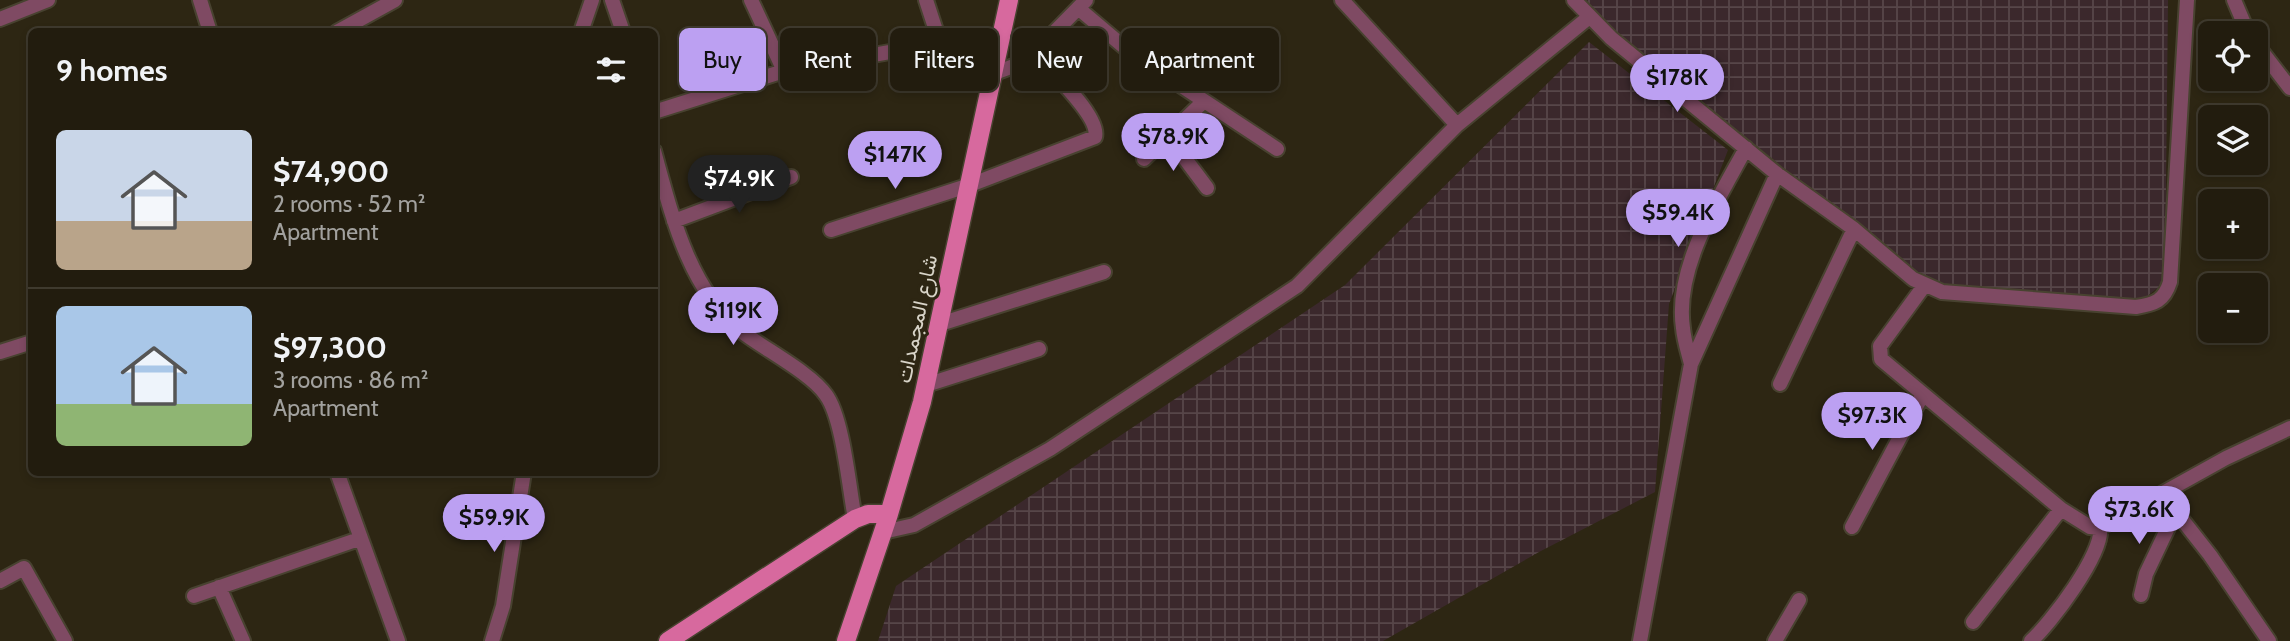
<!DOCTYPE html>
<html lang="en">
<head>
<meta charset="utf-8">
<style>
  body { margin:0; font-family:Cabin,Vazirmatn,sans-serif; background:#2e291c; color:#f1f3f6; height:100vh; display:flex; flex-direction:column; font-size:26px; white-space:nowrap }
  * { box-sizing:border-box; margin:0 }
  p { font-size:23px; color:#a2a19e }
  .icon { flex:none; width:38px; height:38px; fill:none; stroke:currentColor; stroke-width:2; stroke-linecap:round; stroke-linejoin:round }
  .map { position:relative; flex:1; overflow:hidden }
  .drawer { position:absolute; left:28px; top:28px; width:630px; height:448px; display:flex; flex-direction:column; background:#221c0e; border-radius:10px; box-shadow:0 4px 10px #0003,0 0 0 2px #3f3a2e }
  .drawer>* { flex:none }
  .hud { position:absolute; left:679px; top:28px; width:665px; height:63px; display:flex; gap:14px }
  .tools { position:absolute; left:2198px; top:21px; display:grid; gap:14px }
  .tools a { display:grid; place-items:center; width:70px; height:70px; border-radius:10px; background:#221c0e; box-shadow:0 4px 10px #0003,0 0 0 2px #3f3a2e; font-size:35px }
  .price { position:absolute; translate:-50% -60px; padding:0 16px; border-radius:24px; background:#bca0f2; color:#111; font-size:23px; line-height:46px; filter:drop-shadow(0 2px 4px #0008) }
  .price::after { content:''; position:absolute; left:50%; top:42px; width:21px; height:16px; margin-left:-10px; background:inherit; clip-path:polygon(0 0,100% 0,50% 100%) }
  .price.selected { background:#222; color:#fff }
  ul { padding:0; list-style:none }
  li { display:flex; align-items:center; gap:21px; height:175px; padding:0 28px }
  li+li { border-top:2px solid #3f3a2e }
  li span { display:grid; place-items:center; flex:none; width:196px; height:140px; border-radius:10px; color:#555 }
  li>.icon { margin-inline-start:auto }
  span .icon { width:84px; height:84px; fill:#fffc; stroke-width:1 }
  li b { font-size:30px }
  h2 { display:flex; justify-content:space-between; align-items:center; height:84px; padding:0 28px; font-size:30px }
  .tag { padding:0 24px; border-radius:10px; background:#221c0e; box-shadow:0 4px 10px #0003,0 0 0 2px #3f3a2e; font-size:24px; line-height:63px }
  .tag.selected { background:#bca0f2; color:#111 }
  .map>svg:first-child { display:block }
  .industrial { fill:url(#industrial-grid) }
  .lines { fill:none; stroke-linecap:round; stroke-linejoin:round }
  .minor-casing { stroke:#484230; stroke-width:18 }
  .major-casing { stroke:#484230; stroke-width:21 }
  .minor { stroke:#7f4a63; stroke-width:14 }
  .major { stroke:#d7699e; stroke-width:18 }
  .labels { text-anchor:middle; stroke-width:6; stroke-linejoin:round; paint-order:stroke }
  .street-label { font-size:21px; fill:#d8d4c8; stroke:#2d2613 }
</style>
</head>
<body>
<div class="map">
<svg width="2290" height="641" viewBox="0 0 2290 641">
  <defs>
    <pattern id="industrial-grid" width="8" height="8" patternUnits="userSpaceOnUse" patternTransform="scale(1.75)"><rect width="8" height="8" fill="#3b282c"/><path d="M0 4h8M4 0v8" fill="none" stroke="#574649"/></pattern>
  </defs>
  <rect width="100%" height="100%" fill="#2d2613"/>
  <path class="industrial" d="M1582,0h586l-3,282 -25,20 -205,-12 -340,-274z
    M1589,42l139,108 -59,154 -14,188 -116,60 -156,89h-505l18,-55 449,-301z"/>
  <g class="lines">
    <defs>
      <path id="minor" d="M200,0l10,32
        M612,0l11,32
        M751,0l33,71 156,-28
        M926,0l14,43 27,5 18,8 7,18 27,-10 15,-11 52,-53
        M1342,0l115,125
        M1574,0l37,38 166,136 77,55 59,50 29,13 194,15c19,-3 28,-6 34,-25l17,-282
        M2234,0l14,33
        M1078,8l52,44 147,97
        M0,19l48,-19
        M337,32l58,-32
        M581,32l11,-32
        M2256,44l34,44
        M654,112l130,-41
        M1168,136l39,52
        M654,151c17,61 34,137 87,180 23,18 70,42 85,64 17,23 23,93 29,124
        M1144,159l59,-57
        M674,221l117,-44
        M831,230l139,-45 125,-48c6,-20 -47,-69 -61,-84
        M1924,286l-44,60 1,13 180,150 29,18 10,1 126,-70 64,-30
        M940,324l164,-52
        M0,352l32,-10
        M1691,364c-3,-12 -7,-24 -8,-36 -9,-60 36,-130 63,-180
        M1780,384l74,-155
        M926,385l113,-36
        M337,472l61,169
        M2162,494l48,61 59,86
        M1852,527l71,-133
        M883,532l31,-7 136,-76 247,-163 160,-161 131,-107
        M0,581l24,-13 41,73
        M219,587l24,54
        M2141,595l5,-21 30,-63
        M194,596l165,-57
        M1973,622l88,-113
        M492,641l11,-35 21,-134
        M1640,641l51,-277 86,-190
        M1775,641l24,-41
        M2031,641c20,-18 73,-88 69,-113"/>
      <path id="major" d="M668,641l187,-122 13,-5h21
        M846,641l43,-127 33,-112 87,-402"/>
    </defs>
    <use href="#minor" class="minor-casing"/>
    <use href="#major" class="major-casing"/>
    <use href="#minor" class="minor"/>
    <use href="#major" class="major"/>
  </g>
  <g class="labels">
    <g class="street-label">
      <text transform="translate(917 319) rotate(-78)" y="7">شارع المجمدات</text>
    </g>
  </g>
</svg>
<div class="tools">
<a><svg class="icon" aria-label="locate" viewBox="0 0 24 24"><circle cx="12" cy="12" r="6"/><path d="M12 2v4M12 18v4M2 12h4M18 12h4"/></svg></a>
<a><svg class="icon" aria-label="layers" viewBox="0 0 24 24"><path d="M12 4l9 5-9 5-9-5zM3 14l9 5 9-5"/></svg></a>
<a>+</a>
<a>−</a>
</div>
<b class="price" style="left:1677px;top:114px">$178K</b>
<b class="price" style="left:1173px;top:173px">$78.9K</b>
<b class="price" style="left:895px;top:191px">$147K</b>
<b class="price selected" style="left:739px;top:215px">$74.9K</b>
<b class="price" style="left:1678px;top:249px">$59.4K</b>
<b class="price" style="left:733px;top:347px">$119K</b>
<b class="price" style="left:1872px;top:452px">$97.3K</b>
<b class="price" style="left:2139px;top:546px">$73.6K</b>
<b class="price" style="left:494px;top:554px">$59.9K</b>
<div class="hud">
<a class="tag selected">Buy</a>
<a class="tag">Rent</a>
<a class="tag">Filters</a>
<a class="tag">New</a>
<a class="tag">Apartment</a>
</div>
<section class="drawer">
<h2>9 homes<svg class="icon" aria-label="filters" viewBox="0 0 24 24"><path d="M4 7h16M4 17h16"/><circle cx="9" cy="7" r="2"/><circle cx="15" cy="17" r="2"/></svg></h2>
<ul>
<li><span style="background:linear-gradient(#c9d6e8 65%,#b9a48a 0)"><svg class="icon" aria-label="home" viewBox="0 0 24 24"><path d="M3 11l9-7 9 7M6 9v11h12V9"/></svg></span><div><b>$74,900</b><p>2 rooms · 52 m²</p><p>Apartment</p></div></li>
<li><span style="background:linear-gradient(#a9c7e8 70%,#8fb573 0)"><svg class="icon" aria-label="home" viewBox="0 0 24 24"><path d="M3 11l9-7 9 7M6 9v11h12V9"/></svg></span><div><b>$97,300</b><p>3 rooms · 86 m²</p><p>Apartment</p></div></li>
</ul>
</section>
</div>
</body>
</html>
